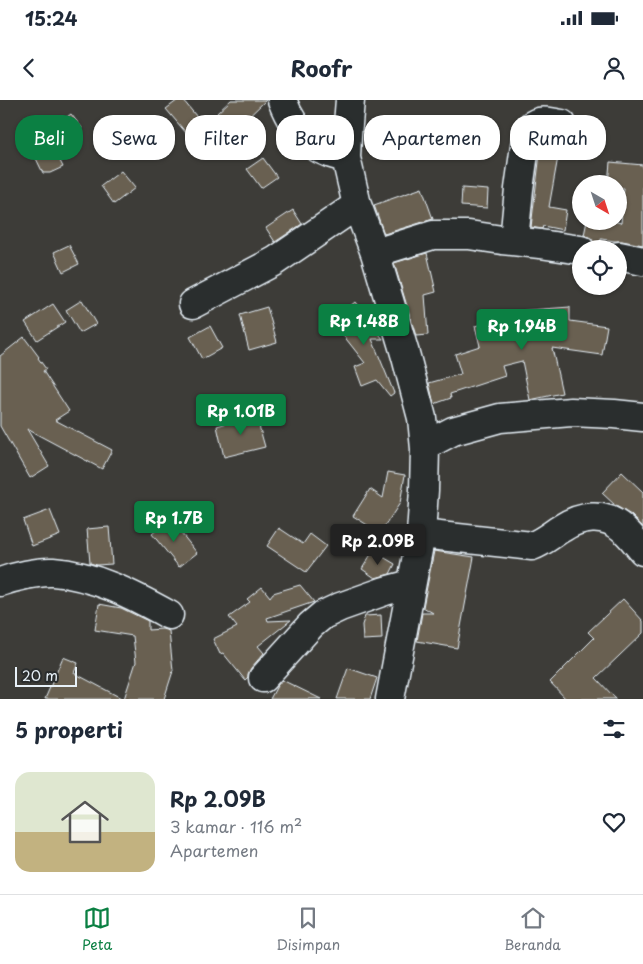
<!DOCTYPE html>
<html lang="id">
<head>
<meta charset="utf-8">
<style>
  body { margin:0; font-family:"Playpen Sans",sans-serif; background:#f2f2f3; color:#1f2937; height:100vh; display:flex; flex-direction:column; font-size:19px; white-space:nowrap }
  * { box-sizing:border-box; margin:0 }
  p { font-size:16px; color:#747a83 }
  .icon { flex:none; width:28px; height:28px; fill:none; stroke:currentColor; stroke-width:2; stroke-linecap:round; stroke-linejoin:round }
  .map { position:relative; height:599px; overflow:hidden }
  .details { display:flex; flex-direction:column; background:#fff; flex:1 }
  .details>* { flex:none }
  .top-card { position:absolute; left:15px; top:15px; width:614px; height:45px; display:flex; gap:10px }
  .needle { width:32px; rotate:141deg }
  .tools { position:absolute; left:572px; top:75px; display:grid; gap:10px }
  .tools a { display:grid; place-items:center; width:55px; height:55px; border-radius:50%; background:#fff; box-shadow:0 1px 4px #0004; font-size:25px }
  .scale { position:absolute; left:15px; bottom:12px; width:62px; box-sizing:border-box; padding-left:5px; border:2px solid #e8f1f8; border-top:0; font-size:14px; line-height:18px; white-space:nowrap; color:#e8f1f8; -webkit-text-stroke:4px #2a2d2e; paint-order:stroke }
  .price { position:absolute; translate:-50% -42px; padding:0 11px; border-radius:5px; background:#0b8043; color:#fff; font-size:16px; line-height:32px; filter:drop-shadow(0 1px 2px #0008) }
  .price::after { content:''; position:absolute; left:50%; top:30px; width:15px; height:11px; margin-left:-8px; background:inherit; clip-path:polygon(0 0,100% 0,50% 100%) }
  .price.current { background:#222; color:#fff }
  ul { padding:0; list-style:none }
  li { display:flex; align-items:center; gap:15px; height:125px; padding:0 15px }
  li span { display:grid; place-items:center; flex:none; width:140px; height:100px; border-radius:15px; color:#555 }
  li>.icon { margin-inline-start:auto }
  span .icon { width:60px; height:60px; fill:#fffc; stroke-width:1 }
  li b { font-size:21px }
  h2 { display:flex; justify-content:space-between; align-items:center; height:60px; padding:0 15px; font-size:21px }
  .chip { padding:0 18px; border-radius:20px; background:#fff; box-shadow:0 1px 4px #0004; font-size:18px; line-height:45px }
  .chip.current { background:#0b8043; color:#fff }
  .status { display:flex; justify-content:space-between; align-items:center; height:35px; padding:0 25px; background:#fff; direction:ltr }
  .status svg { height:14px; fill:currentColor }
  header { display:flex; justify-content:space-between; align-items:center; height:65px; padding:0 15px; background:#fff; font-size:22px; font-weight:700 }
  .tabs { display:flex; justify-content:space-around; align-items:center; height:70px; border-top:1px solid #e0e1e3; background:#fff; font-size:14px; color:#747a83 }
  .tabs a { display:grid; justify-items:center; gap:2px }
  .tabs .current { color:#0b8043 }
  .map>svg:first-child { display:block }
  .building { fill:#696051; stroke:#e8f1f8 }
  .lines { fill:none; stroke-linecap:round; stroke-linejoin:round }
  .minor-casing { stroke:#e8f1f8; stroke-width:31 }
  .minor { stroke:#2a2d2e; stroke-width:28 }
</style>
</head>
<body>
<div class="status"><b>15:24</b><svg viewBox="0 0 49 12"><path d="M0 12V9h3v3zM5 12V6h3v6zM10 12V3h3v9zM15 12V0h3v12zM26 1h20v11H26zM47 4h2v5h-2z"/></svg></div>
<header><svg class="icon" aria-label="back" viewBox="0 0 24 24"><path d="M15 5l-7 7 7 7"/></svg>Roofr<svg class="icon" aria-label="person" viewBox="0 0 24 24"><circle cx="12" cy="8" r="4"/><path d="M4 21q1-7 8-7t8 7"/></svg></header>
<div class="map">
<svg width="643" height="599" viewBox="0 0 643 599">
  <rect width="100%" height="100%" fill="#3d3c38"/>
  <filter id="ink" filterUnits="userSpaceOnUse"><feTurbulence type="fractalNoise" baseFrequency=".02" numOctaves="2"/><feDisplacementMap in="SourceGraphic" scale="10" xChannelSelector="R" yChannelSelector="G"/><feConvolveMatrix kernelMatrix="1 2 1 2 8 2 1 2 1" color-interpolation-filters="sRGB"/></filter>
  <g filter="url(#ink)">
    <path class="building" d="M178,0h5l18,22 -14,12 -21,-25z
      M231,0h35l-32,31 -17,-18z
      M71,14l11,14 -15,11 -11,-14z
      M115,23l10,17 -17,10 -10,-17z
      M379,23l25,7 -6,17 -25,-7z
      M49,39l14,28 -13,6h-7l-12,-25z
      M540,54l18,3 -9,50 17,3 -3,20 -20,-4 -1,3 -11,-2z
      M263,58l14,19 -16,11 -14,-19z
      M610,62l33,3v80l-21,-4h-8l-13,-2 -1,10h-3l-2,-5 -4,-6 -7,-3 3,-14h26l8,2 3,-35h-5v-4h-11z
      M121,71l14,17 -21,16 -13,-18z
      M422,88l11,31 -49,15 -10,-29z
      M462,88l26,2 -1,18 -26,-2z
      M293,110l9,14 -27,18 -9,-14z
      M69,145l10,19 -16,8 -9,-20z
      M427,153l9,39 -11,3 3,40 -12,1 -22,-73z
      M82,200l14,24 -16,9 -14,-23z
      M355,202l28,37h-11l22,54 -4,3 -13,-16 -15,6 -7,-19 10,-4 -33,-42z
      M53,204l12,18 -28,18 -12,-18z
      M267,207l10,35 -28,8 -9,-35z
      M570,207v14l37,5 -5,29 -50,-7 10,45 -32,7 -8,-39 -20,5 3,10 -55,18 1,4 -17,6 -5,-21 32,-9 -6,-20 25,-8 -5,-20 42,-12 -1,-3z
      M210,226l12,22 -20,11 -12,-22z
      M24,237l15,20 -1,1 8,11 -3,2 26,40 -14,9 57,30 -10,19 -75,-40 22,37 -19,12 -30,-52v-70z
      M256,315l9,32 -41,10 -7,-31z
      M388,372l17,3 -5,28 -25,38 2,-10 -24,-15 17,-27 13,9z
      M622,372l21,20v35l-12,-12 -15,-9 -14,-13z
      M50,410l10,25 -28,11 -9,-26z
      M170,419l27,34 -18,14 -27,-33z
      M109,427l3,37 -15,1 -7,-2 -3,-34z
      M279,428l24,16 7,-10 16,12 -20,26 -39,-26z
      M373,451l22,13 -5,10 -15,4 -13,-9z
      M434,451l40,6 -17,91 -40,-7 5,-28h11l-10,-6z
      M300,485l14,17 -47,16 1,3 23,-1 -33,26 6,7 -13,15 -3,6v3l-3,3 -22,-27 -3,1 -7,-15 24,-12 -8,-10 21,-15 -3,-3 15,-12 8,10 3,-4z
      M623,499l20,22v12l-47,45 20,21h-50l-16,-17 44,-44 -6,-6z
      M99,504l22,4 27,13v9l14,-1 7,2 4,40 -9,28h-40l12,-37 -3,-26 -38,-6z
      M381,515l1,24 -19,1 -1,-15 3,-9z
      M63,557l15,6 -4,10 49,26h-78z
      M348,568l29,10 -7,21h-33z
      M282,580l39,19h-51l7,-13z"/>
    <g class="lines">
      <defs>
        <path id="minor" d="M282,0c6,16 17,35 31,45 10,7 22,10 33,13
          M350,0l-3,36 -1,22 11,47 18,48 31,104 16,61 3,31 -1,41 -3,44 -31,165
          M514,141l5,-52 8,-58c10,-14 20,-9 35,-7
          M375,153l58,-18h36l33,5 38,4 41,6
          M619,156l24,5
          M193,204l82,-43 82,-56
          M425,349l5,-6 23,-12 47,-13 71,-6 43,2 29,3
          M421,434l111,12c11,-4 20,-12 30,-18 18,-12 42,-16 60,0 8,6 14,15 21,23
          M0,482c14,-5 39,-11 53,-10 41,3 80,23 116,43
          M263,578l48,-53 12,-10 17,-8 45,-16 26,-7"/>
      </defs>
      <use href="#minor" class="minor-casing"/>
      <use href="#minor" class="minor"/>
    </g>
  </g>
</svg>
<div class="tools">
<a><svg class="needle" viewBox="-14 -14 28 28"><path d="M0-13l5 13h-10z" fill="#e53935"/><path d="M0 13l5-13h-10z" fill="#747a83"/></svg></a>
<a><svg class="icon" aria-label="locate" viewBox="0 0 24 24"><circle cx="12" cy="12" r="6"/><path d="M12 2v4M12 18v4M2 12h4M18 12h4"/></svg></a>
</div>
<div class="scale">20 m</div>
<b class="price" style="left:364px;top:246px">Rp 1.48B</b>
<b class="price" style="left:522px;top:251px">Rp 1.94B</b>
<b class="price" style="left:241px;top:336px">Rp 1.01B</b>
<b class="price" style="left:174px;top:443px">Rp 1.7B</b>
<b class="price current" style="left:378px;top:466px">Rp 2.09B</b>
<div class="top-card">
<a class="chip current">Beli</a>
<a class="chip">Sewa</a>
<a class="chip">Filter</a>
<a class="chip">Baru</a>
<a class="chip">Apartemen</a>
<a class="chip">Rumah</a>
</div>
</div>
<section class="details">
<h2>5 properti<svg class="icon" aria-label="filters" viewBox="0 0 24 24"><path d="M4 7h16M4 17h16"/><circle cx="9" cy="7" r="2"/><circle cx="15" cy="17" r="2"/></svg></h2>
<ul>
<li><span style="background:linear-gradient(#dfe7d0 60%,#c2b280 0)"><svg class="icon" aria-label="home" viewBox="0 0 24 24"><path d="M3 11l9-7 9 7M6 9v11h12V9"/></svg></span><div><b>Rp 2.09B</b><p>3 kamar · 116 m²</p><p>Apartemen</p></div><svg class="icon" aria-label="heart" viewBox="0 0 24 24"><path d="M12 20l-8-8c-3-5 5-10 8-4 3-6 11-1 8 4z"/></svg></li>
</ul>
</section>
<nav class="tabs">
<a class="current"><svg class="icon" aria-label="map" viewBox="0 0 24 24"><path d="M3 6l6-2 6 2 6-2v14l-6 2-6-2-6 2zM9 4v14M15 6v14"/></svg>Peta</a>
<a><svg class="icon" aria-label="saved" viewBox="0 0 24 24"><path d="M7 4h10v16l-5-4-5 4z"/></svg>Disimpan</a>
<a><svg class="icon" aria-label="home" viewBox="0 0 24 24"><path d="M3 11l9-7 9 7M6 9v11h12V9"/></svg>Beranda</a>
</nav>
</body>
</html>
